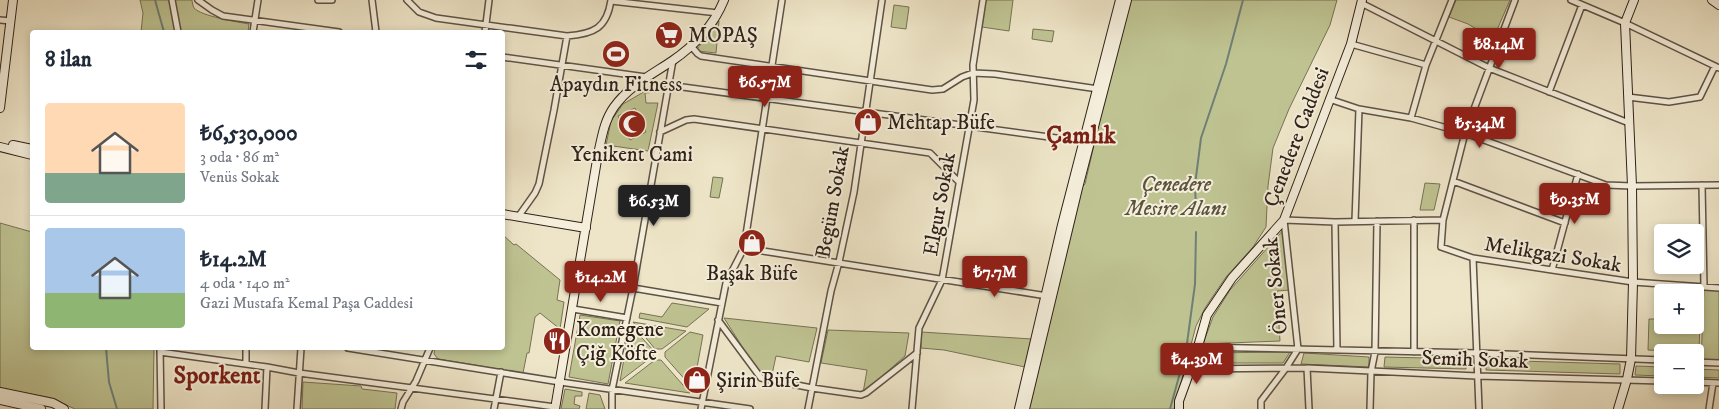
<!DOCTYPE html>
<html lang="tr">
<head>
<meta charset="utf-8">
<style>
  body { margin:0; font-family:"IM FELL DW Pica",serif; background:#f2f2f3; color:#1f2937; height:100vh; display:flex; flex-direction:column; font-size:19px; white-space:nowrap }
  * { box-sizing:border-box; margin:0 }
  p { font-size:16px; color:#747a83 }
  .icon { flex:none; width:28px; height:28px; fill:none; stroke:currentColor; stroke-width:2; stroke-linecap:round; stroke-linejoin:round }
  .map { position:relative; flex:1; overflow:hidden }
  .side { position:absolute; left:30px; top:30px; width:475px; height:320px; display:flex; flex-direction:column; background:#fff; border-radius:5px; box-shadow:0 2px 8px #0003 }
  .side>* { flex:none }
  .buttons { position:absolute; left:1654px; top:224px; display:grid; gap:10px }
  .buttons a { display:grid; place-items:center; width:50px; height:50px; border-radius:5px; background:#fff; box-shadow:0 2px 8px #0003; font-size:25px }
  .price { position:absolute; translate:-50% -42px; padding:0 11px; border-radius:5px; background:#8f2418; color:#fff; font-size:16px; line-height:32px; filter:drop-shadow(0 1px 2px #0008) }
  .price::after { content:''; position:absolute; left:50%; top:30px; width:15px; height:11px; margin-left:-8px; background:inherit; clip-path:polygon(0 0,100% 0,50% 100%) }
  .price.current { background:#222; color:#fff }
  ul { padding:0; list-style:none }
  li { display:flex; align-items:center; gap:15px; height:125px; padding:0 15px }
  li+li { border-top:1px solid #e0e1e3 }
  li span { display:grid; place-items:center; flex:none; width:140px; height:100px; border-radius:5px; color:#555 }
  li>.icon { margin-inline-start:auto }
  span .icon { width:60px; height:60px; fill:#fffc; stroke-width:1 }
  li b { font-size:21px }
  h2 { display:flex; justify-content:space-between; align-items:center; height:60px; padding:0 15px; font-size:21px }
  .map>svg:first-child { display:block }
  .green { fill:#bfc392; stroke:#777256; fill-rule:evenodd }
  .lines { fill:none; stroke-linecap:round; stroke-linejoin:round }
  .stream { stroke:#6f8077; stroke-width:2 }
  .street-casing { stroke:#5f5245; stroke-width:8 }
  .secondary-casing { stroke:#2f2119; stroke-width:10 }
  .street { stroke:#f4eedb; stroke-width:5 }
  .secondary { stroke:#f4eedb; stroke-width:8 }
  .labels { text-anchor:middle; stroke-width:4; stroke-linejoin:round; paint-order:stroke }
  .poi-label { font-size:21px; fill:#2f2119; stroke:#f4eedb; text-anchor:start }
  .street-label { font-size:21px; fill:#2f2119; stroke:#f4eedb }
  .park-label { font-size:21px; font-style:italic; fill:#5a523d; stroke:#f4eedb }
  .quarter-label { font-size:24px; font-weight:bold; fill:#7a1f14; stroke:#f4eedb }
</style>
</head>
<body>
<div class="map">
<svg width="1719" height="409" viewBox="0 0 1719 409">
  <rect width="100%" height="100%" fill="#eee5c8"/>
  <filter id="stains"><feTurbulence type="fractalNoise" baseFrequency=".004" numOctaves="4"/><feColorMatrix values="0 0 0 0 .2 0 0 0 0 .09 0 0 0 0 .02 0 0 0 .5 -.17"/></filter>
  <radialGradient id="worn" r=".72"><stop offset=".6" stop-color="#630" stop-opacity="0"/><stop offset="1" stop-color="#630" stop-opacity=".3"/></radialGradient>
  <path class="green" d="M140,0h52c0,2 1,6 2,8 7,8 43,14 55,16l-1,8h-107l2,-19z
    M986,0h27l-4,31 -27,-4z
    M1130,0h207l-7,25 -41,84 -16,39 -5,38 -2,41 -13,20 -27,30 -21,31 -9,18 -22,83h-145l53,-222 3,-3 37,-160z
    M1456,0h54l-17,39 -25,-15 -19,-7z
    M894,5l15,2 -3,22 -15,-2z
    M719,21l-3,32 -18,-2 -1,-2z
    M1033,29l21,2 -2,11 -20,-3z
    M659,83l-1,9 -13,1 1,10h12l-10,48 -42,-6 5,-24 12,-17zM635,108l11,24 -16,8 -12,-24z
    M713,177l10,1 -4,20 -9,-1z
    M1425,183l15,1 -6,26h-14z
    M0,223l32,9v116h122l-1,61h-78l-24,-11 -51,-10z
    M1285,228l5,62 -13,1 3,50 -77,3 10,-27 17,-27z
    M503,235l11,10 2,-1 44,36 -3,20 7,2 -4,27 -20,-16 -5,4 -6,36h-2l-4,20 -85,-14 -4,-5 1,-6h67z
    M1704,287l15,1v75l-18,-1z
    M672,303l37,6 -22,18 -48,-9 1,-5 22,4z
    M580,315l40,6 -12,63 -39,-7z
    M724,318l93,10 -8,34 -33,-6 -5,23 -12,-6z
    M1649,319h13v6h33v-5h5l-1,32 -51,-2z
    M633,322l53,9 -24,18h-7z
    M630,325l24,26 -1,5 -33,25z
    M828,330l81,3 -4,23 -42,37 4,-23 -46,-7z
    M690,332l13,3 -9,49 3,1 -1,7 -31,-35v-5z
    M921,332l111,7 -7,28 -81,-17 -23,-2z
    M1290,352l-7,11h-79v-10z
    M1304,353l65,4v10l-68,-3z
    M1385,357l82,2 -1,10 -82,-2z
    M655,360h6l29,33 -65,-10z
    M1486,360l134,4v10l-134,-4z
    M1636,366l26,1v9l-27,-1z
    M1695,369l24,1v8l-24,-1z
    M303,382l58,4 1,3 35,4 -2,16h-93z
    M565,389l17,3v4h-7l-1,8 6,2 -1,3h-18z
    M589,393l11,2 5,14h-19z"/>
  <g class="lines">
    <path class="stream" d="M155,0l9,32
      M1196,209l-1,-24 6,-47 25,-74 17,-64
      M106,348l3,34 8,27
      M1170,409l16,-58 9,-67 1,-52"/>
    <defs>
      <path id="street" d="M172,0l6,32
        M198,0l14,10 11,6 116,16
        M318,0h14
        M372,0l4,32
        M407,0l12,12 17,6 131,18c27,-2 40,-8 44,-36
        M1515,0l-50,133 -22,87 -2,27 32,11 79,12 81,12 86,6
        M1571,0l54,23 94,45
        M611,1l107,12
        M1361,3l128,65 140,55
        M0,20l11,1
        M253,32l5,-32
        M485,32l4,-32
        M1351,44l75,21
        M691,46l7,8 3,2 231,34 11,-1 19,-12 11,-4 22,1 103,15
        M502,57l144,20
        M668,85l418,57
        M1549,92l33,-87
        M1628,97l41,5 31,-5 15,-31
        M1329,99l30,10 52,9 54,15 141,52 26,1 87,-1
        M1411,118l15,-53 26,-65
        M660,132l26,-12 8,-1 236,34 29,29
        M1453,181l112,42
        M1702,185l2,102
        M518,217l17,-24 4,-9 15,-74 13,-74
        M1414,220v132
        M1355,221l4,-112
        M1335,222l2,128
        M744,248l303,48
        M1473,258l6,151
        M1552,270l26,-96
        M633,288l89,15
        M573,309l54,9
        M718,320l43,58 51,10 49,7 5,-2 51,-40
        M1198,347l279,6 185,7
        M160,348l1,61
        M348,348l212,34 190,27
        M160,352l107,15 32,6 256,34
        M1695,362l24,1
        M246,364v-16
        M1307,368l2,41
        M1191,369l116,-1 170,8 185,5
        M1695,382l24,1
        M265,409l2,-42
        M297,409l4,-61
        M401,409l2,-7 13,-21 14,-33
        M494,409l7,-37
        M612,409v-19l21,-102 40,-228
        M701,409l25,-126 18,-35 38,-248
        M808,409l23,-118 8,-29 15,-70 28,-192
        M912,409l7,-81 23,-48 32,-180 -1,-35 10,-65
        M1261,409v-8l25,-33 12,-19 -14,-129 51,2 108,-2
        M1370,409l1,-37 4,-20 2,-131
        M1709,409l4,-26"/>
      <path id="secondary" d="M1712,0l7,5
        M0,108l13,-108
        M13,145l19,4
        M0,147l32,8
        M502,214l84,14
        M0,392l53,11 11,6
        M0,400l41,9
        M555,409l43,-255c4,-17 6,-33 16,-47 15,-21 37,-32 58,-46 22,-15 42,-36 52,-61
        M1019,409l43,-184 58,-225
        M1025,409l53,-221 49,-188
        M1179,409v-8l16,-44 12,-42 25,-37 52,-58 67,-176 11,-44
        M1618,409l9,-30 4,-20 2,-77 -1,-96 -7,-163 9,-23"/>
    </defs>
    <use href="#street" class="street-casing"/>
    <use href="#secondary" class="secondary-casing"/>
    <use href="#street" class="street"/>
    <use href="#secondary" class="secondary"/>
  </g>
  <defs>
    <symbol id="supermarket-disc" viewBox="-11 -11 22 22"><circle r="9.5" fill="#8f2418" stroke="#f4eedb"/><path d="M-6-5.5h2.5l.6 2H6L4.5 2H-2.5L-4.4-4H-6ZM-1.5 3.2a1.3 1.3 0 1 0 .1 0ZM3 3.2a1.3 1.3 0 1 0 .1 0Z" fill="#fff"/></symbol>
    <symbol id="stadium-disc" viewBox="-11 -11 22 22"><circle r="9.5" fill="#8f2418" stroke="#f4eedb"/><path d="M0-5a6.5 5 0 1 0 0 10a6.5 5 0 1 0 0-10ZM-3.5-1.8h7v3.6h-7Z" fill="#fff"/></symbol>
    <symbol id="shop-disc" viewBox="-11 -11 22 22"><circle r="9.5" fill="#8f2418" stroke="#f4eedb"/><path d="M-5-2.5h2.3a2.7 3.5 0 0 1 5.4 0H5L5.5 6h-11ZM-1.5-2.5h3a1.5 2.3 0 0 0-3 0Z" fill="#fff"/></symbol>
    <symbol id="mosque-disc" viewBox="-11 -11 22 22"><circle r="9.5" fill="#8f2418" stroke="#f4eedb"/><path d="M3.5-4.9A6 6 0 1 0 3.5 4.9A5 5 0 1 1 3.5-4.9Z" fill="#fff"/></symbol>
    <symbol id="restaurant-disc" viewBox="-11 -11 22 22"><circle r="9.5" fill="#8f2418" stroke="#f4eedb"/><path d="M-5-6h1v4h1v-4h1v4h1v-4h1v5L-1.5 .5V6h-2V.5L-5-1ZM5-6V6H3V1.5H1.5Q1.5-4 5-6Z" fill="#fff"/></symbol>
  </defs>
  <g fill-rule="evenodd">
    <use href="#supermarket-disc" x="653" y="19" width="32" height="32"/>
    <use href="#stadium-disc" x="600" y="38" width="32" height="32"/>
    <use href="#shop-disc" x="852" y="106" width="32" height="32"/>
    <use href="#mosque-disc" x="616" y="108" width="32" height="32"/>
    <use href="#shop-disc" x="736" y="227" width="32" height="32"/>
    <use href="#restaurant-disc" x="541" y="325" width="32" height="32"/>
    <use href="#shop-disc" x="681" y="364" width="32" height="32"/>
  </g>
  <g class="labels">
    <g class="poi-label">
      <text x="688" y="42">MOPAŞ</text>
      <text x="616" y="91" text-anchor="middle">Apaydın Fitness</text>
      <text x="887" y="129">Mehtap Büfe</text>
      <text x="632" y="161" text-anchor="middle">Yenikent Cami</text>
      <text x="752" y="280" text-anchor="middle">Başak Büfe</text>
      <text x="576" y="336">Komegene<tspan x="576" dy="24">Çiğ Köfte</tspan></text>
      <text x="716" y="387">Şirin Büfe</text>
    </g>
    <g class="street-label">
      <text transform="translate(1296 137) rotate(-69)" y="7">Çenedere Caddesi</text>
      <text transform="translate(832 202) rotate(-80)" y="7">Begüm Sokak</text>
      <text transform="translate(939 204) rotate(-80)" y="7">Elgur Sokak</text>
      <text transform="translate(1553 254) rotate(9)" y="7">Melikgazi Sokak</text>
      <text transform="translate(1275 286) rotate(-96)" y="7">Öner Sokak</text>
      <text transform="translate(1475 359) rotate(2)" y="7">Semih Sokak</text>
    </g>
    <g class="park-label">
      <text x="1176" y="191">Çenedere<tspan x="1176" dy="24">Mesire Alanı</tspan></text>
    </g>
    <g class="quarter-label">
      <text x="1081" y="143">Çamlık</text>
      <text x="217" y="383">Sporkent</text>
    </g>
  </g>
  <rect width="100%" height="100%" filter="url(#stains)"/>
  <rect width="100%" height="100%" fill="url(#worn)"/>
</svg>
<div class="buttons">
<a><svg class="icon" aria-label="layers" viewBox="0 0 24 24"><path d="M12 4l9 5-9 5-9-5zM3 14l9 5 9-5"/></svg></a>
<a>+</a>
<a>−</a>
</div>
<b class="price" style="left:1499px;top:70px">₺8.14M</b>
<b class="price" style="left:765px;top:108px">₺6.57M</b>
<b class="price" style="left:1480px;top:149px">₺5.34M</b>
<b class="price" style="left:1575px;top:225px">₺9.35M</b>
<b class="price current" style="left:654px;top:227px">₺6.53M</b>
<b class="price" style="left:995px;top:298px">₺7.7M</b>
<b class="price" style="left:601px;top:303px">₺14.2M</b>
<b class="price" style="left:1197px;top:385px">₺4.39M</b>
<section class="side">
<h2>8 ilan<svg class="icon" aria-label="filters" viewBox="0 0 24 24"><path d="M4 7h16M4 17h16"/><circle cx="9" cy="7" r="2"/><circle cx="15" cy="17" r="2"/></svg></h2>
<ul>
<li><span style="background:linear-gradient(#ffd9b3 70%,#7fa58c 0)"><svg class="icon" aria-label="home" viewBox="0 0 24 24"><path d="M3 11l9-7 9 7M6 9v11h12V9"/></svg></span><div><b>₺6,530,000</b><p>3 oda · 86 m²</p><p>Venüs Sokak</p></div></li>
<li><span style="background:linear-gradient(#a9c7e8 65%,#8fb573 0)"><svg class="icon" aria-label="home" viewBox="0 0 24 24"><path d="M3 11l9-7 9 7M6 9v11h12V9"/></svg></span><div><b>₺14.2M</b><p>4 oda · 140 m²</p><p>Gazi Mustafa Kemal Paşa Caddesi</p></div></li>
</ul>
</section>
</div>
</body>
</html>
